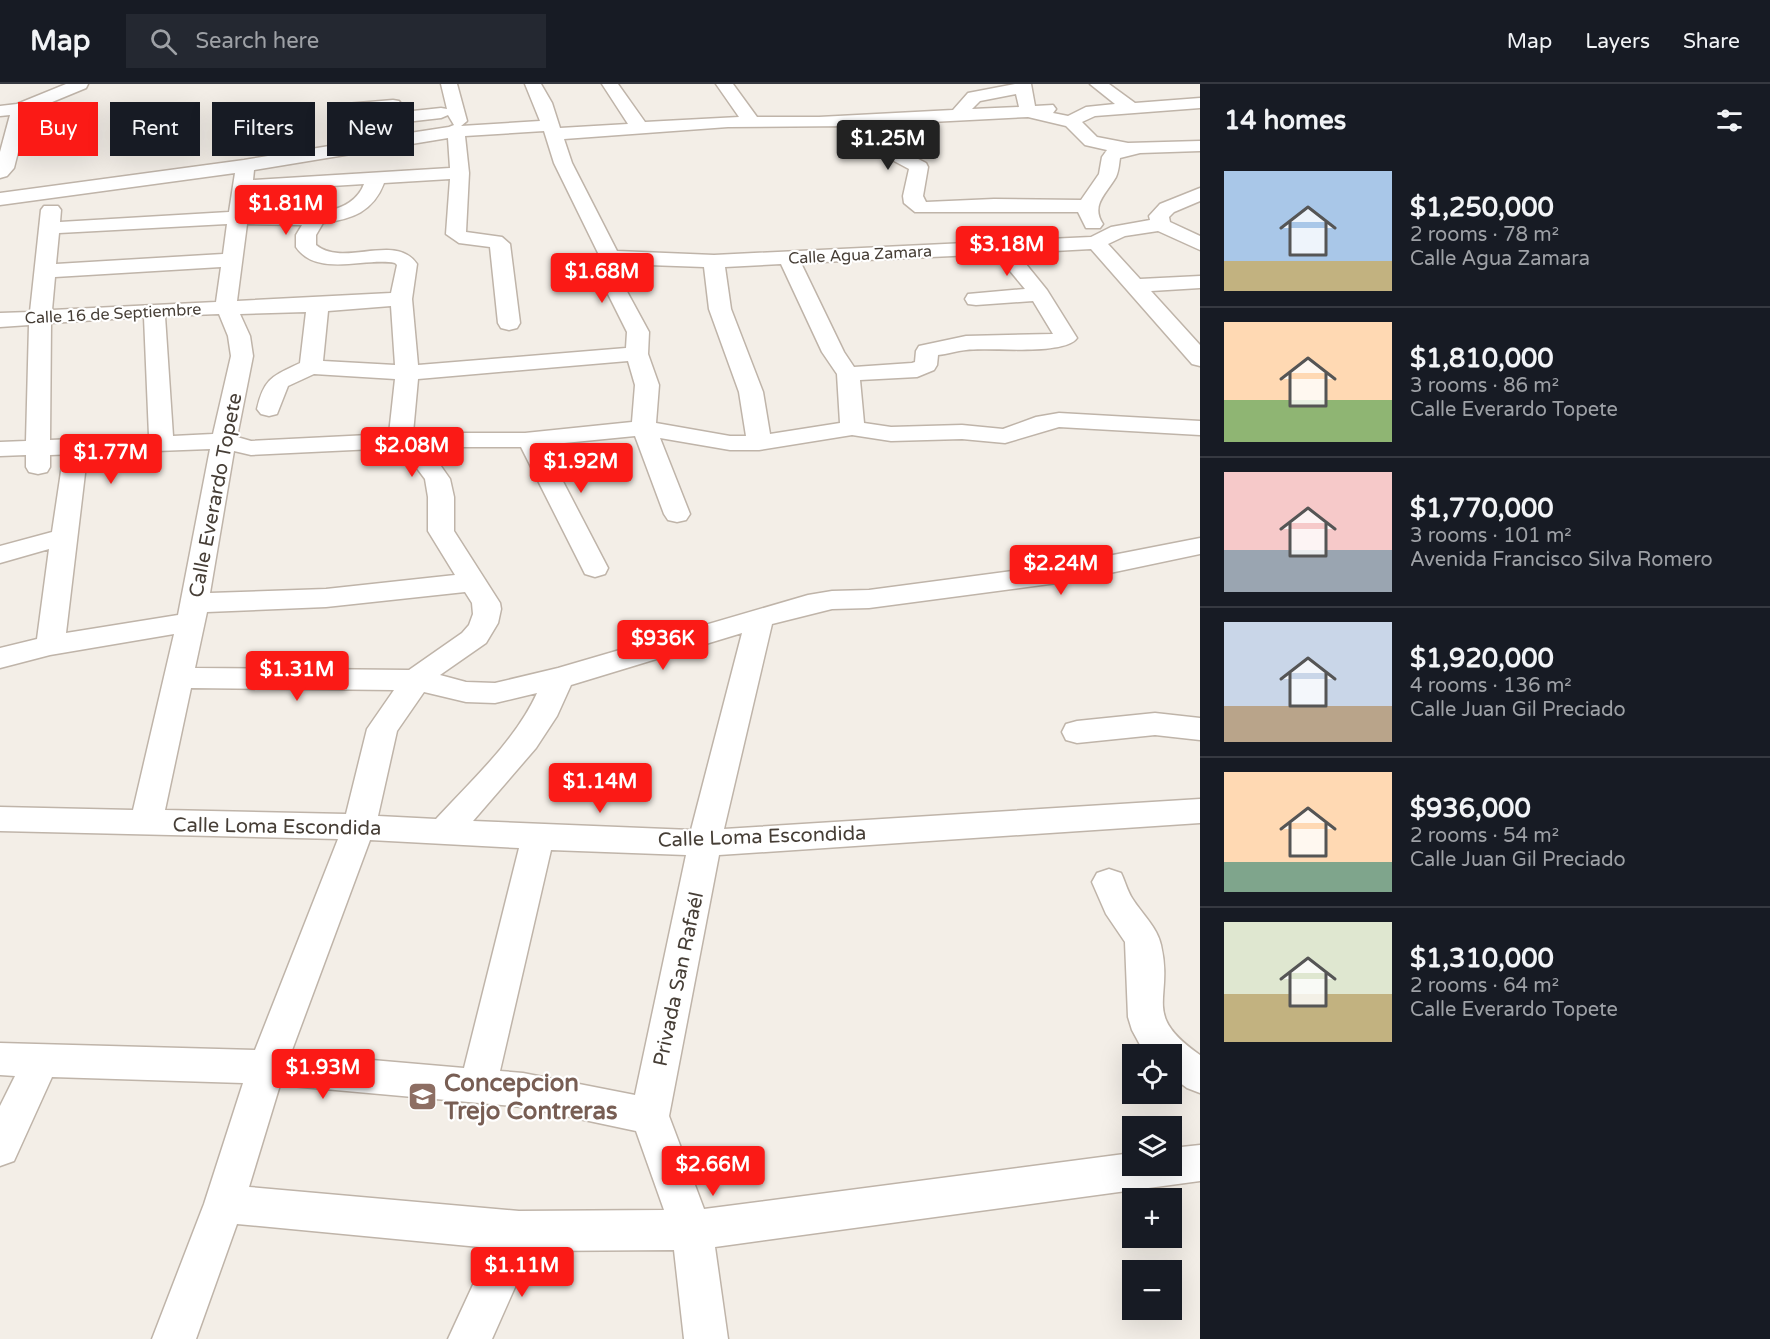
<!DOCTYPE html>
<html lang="en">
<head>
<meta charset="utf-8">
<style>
  body { margin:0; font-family:"Varela Round",sans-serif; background:#242831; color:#f1f3f6; height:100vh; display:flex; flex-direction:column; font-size:22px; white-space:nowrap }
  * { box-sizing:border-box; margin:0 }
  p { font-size:20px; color:#9ea1a6 }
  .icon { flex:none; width:33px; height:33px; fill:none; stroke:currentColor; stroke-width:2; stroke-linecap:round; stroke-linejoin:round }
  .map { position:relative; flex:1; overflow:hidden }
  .details { display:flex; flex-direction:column; background:#171b24; width:570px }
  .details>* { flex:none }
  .top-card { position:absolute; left:18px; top:18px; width:570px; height:54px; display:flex; gap:12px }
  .fabs { position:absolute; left:1122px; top:960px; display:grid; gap:12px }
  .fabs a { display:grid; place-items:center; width:60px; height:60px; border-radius:0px; background:#171b24; box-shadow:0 6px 24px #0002; font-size:30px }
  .price { position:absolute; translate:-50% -51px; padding:0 14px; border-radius:6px; background:#fb1a16; color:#fff; font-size:20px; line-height:39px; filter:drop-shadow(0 2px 3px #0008) }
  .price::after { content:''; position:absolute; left:50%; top:36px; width:18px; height:14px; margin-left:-9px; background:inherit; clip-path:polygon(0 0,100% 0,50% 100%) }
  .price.active { background:#222; color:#fff }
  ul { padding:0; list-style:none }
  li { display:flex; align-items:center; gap:18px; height:150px; padding:0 24px }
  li+li { border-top:2px solid #363941 }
  li span { display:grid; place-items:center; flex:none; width:168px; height:120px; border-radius:0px; color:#555 }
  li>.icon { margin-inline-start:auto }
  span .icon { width:72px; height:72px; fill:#fffc; stroke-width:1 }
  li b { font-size:26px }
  h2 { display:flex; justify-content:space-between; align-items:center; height:72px; padding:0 24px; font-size:26px }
  .pill { padding:0 21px; border-radius:0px; background:#171b24; box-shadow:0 6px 24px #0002; font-size:21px; line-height:54px }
  .pill.active { background:#fb1a16; color:#fff }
  header { display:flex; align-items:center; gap:36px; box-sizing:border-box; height:84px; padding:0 30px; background:#171b24; border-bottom:2px solid #363941 }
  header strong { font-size:28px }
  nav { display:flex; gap:33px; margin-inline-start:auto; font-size:21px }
  .search { width:420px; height:54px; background:#242831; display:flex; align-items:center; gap:15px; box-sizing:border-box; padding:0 21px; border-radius:0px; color:#9ea1a6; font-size:22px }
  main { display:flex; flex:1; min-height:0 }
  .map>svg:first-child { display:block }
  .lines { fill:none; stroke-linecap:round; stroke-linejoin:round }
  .minor-casing { stroke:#bfb4a9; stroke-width:3 }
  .minor { fill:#fff; fill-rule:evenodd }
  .labels { text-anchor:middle; stroke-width:4.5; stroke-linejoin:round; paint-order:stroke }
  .far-street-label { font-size:16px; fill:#463e36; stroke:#fff }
  .street-label { font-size:20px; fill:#463e36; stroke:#fff }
  .near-education-label { font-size:24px; font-weight:bold; fill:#785e54; stroke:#fff; text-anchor:start }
</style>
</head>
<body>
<header>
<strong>Map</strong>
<div class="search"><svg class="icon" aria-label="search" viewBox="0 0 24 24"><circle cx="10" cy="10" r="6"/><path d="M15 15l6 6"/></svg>Search here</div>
<nav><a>Map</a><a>Layers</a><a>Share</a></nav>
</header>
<main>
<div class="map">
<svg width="1200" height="1255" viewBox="0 0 1200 1255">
  <rect width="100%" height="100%" fill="#f3eee7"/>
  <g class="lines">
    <defs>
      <path id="minor" d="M66,0h22l-2,4 -58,24 -14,56 -7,8 -7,2v-26l10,-37 -10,1v-10l17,-2z
        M441,0h16l10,37 -6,5 79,-5 -15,-37h16l11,19 8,25 68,-4 -26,-40h16l27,38 94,-5 -23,-33h17l24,33h62l134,-7 15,-17 47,-9h16l4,22 18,-1 3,4 -3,4 15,3 18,-9 29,-3 -25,-20h19l26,19 65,-5v10l-105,8 -13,6 15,15 31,6 72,-2v10l-60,2 -20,5c-1,6 -1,12 -4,19 -9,16 -26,28 -13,47l-3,4h-14l-8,-16h-163l-11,-9 -1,-7 6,-27 -28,-15 -13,-16 -15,-12 -125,1 -164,12 8,24 45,88 97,4 377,-18 20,-10 39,-7 -1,-4 11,-12 40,-16v13l-26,11 -5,5 1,5 30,14v14l-42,-19 -33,5 -17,8 32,35 60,-3v12l-49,3 49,54v21l-8,-2 -101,-115 -74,4 30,37 30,48c-12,18 -88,9 -111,12 -9,1 -19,4 -28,5l-1,10 -3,5 -17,7 -57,3 4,43 27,4 71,-2 41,4 33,-12 23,-4 141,8v14l-141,-8 -54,16 -43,-4 -71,2 -39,-6 -93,15h-29l-70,-12 30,76 -4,6 -9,2 -9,-2 -4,-6 -29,-78 -91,9 64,123 -3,6 -10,3 -10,-3 -3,-6 -61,-121h-97l12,12 14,20 4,18v34l46,72 1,6 -3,14 -12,20 -46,32 26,7 29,1 63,-15 250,-73 24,-4 37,-1 203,-27 128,-25v16l-128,27 -203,27 -37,1 -60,15 -48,205 476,-30v24l-481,32 -50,261 35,93 428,-56v13h40v-18l28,-3v36l-485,66 13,92h-44l-10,-89 -143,1 -39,88h-44l42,-91 -253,-24 -41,115h-44l52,-135 39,-121 -191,-6 -38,84 -14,5v-60l15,-30 -15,-1v-32l255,7 83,-211 -338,-8v-24l133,3 41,-176 -124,21 -50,13v-20l37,-9 12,-90 -49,14v-17l52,-14 10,-67 3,-5 9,-2 9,2 3,5 -20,168 112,-18 32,-166 -160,6v12l-3,5 -9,2 -9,-2 -3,-5v-12l-26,1v-14l26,-1 3,-116 -29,2v-14l30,-1 11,-102 3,-4h14l3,4 -1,12 169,-10 6,-39 -235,32v-12l244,-33 116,-19 -1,-10 7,-15 75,-8 6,1zM1016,10l3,13 -47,2 8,-8zM448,31l6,10 -5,2 -72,11 2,-13 62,-7zM1028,33l38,9 19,19 22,5 -5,7 -3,17 -18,26 -87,-1 -68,3 -3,-6 5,-29 -2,-4 -33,-17 -20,-21zM544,47l10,32 46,94 4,29 23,46 -1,16 -208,17 -6,-66 5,-35c-22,-32 -73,4 -101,-19v-10l7,-12c29,-4 50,-11 61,-40l66,-4 -4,55 13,9 31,4 8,76 3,5 8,2 8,-2 3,-5 -10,-79 -8,-7 -36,-5 3,-59 -4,-37zM448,54l2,30 -197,12 1,-10zM364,100c-15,40 -81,28 -116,28l3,-21zM227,140l-4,30 -167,10 3,-31zM247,140l55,1 -6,10v12c21,31 70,10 99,16l2,2 -6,28 -154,8zM996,170l29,35 -57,5 -3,5 3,5 8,1 57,-4 20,33 -87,2 -47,10 -3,5 -1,11 -3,1 -58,4 -10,-15 -43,-89zM621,180l83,3 5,42 30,83 7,44h-16l-74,-13 3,-38 -11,-31 1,-22 -25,-46zM781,180l41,88 15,22 3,49 -70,11 -7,-42 -32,-83 -6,-42zM221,183l-5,35 -164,8 3,-33zM391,222l4,59 -72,-4 5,-50zM306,228l-6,51c-27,13 -36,15 -43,46l4,5 8,2 8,-2 11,-28 26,-12 81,5 -6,55 -138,7 -14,-4 16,-81 -3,-20 -10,-22zM219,230l9,22 3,20 -18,78 -40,2 -8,-120zM144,233l5,119 -99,4 1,-117zM628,277l7,24 -3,37 -107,11h-112l5,-54zM395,364l18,15 12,16 3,18v34l27,44 -129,14 -116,4 24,-142 17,4zM465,508l7,11 1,11 -4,11 -7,8 -53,37 -214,-2 12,-56 119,-5zM742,549l-51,197 -218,-9 63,-73 21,-32 14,-31zM191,604l203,2 -27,39 -21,85 -181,-4zM424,608l42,10 29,1 42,-10c-22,48 -65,87 -101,126l-58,-3 19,-85zM370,756l149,8 -55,220 -173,-15zM551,766l135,5 -51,240 -112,-22 -23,-2zM280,1001l243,22 113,24 28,79 -145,1 -270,-24z
        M393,16l6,1 3,4 -3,4 -53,5 -6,-1 -3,-4 3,-4 6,-1z
        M1155,629l45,5v22l-45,-5 -78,8 -11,-3 -4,-8 4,-8 11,-3z
        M1109,785l12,4c4,8 6,17 11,25 10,16 25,29 29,47 13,56 -21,68 39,110v38l-13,-5 -15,-11v-23h-27l-13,-24 -4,-13 -3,-75 -19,-28 -14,-32 5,-9z"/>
    </defs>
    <use href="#minor" class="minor-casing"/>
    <use href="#minor" class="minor"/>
  </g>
  <defs>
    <symbol id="school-square" viewBox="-11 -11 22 22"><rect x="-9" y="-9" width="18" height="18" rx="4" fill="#8d6e63" stroke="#fff"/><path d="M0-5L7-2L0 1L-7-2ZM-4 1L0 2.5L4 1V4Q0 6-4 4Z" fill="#fff"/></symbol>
  </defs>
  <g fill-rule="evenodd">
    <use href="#school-square" x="406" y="996" width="33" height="33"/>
  </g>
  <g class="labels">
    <g class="far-street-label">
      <text transform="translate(860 170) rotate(-3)" y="6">Calle Agua Zamara</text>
      <text transform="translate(113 229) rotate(-3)" y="6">Calle 16 de Septiembre</text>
    </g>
    <g class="street-label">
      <text transform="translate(215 411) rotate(-79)" y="7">Calle Everardo Topete</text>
      <text transform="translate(277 742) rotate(1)" y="7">Calle Loma Escondida</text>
      <text transform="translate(762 752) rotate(-2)" y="7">Calle Loma Escondida</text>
      <text transform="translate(678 895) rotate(-78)" y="7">Privada San Rafaél</text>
    </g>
    <g class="near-education-label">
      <text x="444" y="1007">Concepcion<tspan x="444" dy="28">Trejo Contreras</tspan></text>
    </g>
  </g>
</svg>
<div class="fabs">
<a><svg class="icon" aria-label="locate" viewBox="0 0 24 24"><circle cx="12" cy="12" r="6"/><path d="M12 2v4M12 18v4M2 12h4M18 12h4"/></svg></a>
<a><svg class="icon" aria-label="layers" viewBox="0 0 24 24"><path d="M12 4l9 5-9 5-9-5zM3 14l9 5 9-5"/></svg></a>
<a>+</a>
<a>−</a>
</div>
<b class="price active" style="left:888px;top:87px">$1.25M</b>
<b class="price" style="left:286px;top:152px">$1.81M</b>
<b class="price" style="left:1007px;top:193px">$3.18M</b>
<b class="price" style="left:602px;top:220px">$1.68M</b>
<b class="price" style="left:412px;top:394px">$2.08M</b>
<b class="price" style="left:111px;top:401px">$1.77M</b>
<b class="price" style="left:581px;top:410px">$1.92M</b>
<b class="price" style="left:1061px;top:512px">$2.24M</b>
<b class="price" style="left:663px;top:587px">$936K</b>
<b class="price" style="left:297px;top:618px">$1.31M</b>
<b class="price" style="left:600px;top:730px">$1.14M</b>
<b class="price" style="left:323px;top:1016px">$1.93M</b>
<b class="price" style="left:713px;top:1113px">$2.66M</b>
<b class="price" style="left:522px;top:1214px">$1.11M</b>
<div class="top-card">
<a class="pill active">Buy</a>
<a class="pill">Rent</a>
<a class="pill">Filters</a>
<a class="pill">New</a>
</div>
</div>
<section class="details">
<h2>14 homes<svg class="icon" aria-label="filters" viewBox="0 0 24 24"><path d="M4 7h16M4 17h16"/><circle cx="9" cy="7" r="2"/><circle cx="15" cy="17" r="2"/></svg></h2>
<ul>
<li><span style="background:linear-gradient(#a9c7e8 75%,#c2b280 0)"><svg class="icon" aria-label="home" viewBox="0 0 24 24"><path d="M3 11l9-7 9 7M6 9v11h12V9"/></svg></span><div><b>$1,250,000</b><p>2 rooms · 78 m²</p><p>Calle Agua Zamara</p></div></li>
<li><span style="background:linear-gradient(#ffd9b3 65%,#8fb573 0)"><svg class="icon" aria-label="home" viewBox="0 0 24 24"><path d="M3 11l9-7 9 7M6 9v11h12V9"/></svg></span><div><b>$1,810,000</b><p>3 rooms · 86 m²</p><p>Calle Everardo Topete</p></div></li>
<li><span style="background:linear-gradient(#f6c9c9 65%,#9aa5b1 0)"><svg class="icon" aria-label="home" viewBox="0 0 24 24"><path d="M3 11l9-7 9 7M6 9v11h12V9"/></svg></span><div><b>$1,770,000</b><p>3 rooms · 101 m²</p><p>Avenida Francisco Silva Romero</p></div></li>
<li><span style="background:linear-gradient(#c9d6e8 70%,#b9a48a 0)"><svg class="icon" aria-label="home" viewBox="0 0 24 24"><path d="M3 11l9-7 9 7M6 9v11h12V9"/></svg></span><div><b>$1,920,000</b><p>4 rooms · 136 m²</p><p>Calle Juan Gil Preciado</p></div></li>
<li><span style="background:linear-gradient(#ffd9b3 75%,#7fa58c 0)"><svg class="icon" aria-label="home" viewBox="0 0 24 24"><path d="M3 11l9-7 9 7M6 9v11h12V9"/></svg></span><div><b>$936,000</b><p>2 rooms · 54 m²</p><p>Calle Juan Gil Preciado</p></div></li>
<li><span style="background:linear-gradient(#dfe7d0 60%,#c2b280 0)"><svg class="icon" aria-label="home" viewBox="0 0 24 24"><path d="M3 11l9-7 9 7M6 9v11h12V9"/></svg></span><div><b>$1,310,000</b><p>2 rooms · 64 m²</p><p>Calle Everardo Topete</p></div></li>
</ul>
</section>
</main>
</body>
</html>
